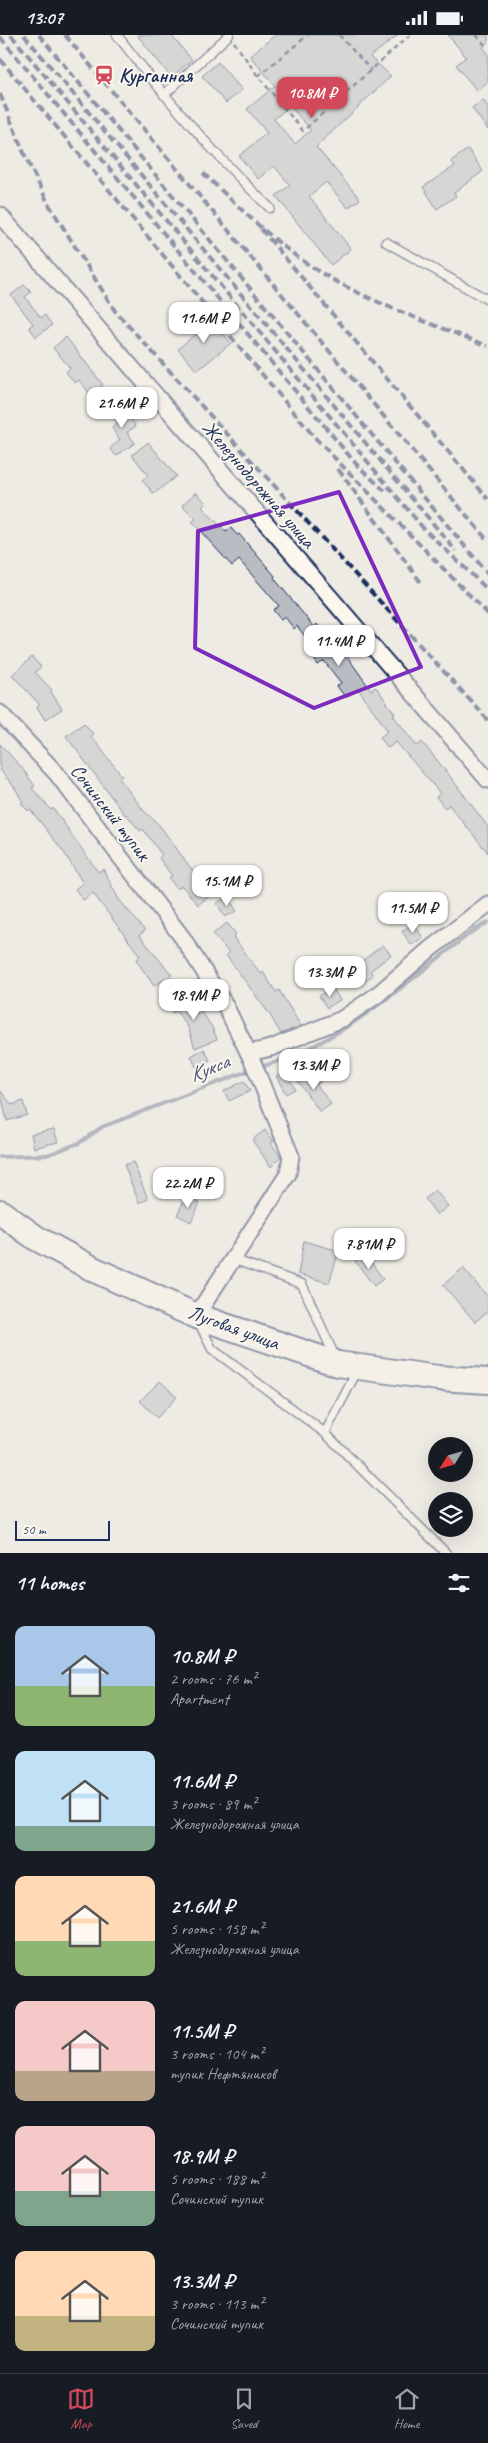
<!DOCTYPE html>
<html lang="en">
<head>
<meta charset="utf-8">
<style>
  body { margin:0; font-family:Caveat,sans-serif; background:#20242c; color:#f1f3f6; height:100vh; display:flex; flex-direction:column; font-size:19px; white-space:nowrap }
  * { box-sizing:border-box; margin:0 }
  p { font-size:16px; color:#9ea1a6 }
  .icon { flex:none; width:28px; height:28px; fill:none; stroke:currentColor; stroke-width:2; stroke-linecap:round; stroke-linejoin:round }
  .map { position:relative; height:1518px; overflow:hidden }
  .side { display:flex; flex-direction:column; background:#171b24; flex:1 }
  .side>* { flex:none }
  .needle { width:32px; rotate:233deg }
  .fabs { position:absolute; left:428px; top:1402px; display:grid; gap:10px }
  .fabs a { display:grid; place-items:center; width:45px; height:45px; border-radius:50%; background:#171b24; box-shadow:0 5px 20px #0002; font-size:25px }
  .scale { position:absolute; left:15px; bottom:12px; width:95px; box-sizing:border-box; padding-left:5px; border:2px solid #1b2f5e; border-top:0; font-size:14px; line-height:18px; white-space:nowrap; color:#1b2f5e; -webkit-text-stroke:4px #fbf7ec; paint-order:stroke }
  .price { position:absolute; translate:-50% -42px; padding:0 11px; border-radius:10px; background:#fff; color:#222; font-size:16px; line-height:32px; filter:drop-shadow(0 1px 2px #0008) }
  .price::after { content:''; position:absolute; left:50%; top:30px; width:15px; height:11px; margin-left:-8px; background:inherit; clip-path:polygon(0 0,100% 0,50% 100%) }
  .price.selected { background:#d1495b; color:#fff }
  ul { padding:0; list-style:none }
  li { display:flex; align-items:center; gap:15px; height:125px; padding:0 15px }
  li span { display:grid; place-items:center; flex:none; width:140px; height:100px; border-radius:10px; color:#555 }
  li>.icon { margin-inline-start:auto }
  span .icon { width:60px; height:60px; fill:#fffc; stroke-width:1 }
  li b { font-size:21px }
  h2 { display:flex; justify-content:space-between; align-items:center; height:60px; padding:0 15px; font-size:21px }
  .status { display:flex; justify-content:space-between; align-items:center; height:35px; padding:0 25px; background:#171b24; direction:ltr }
  .status svg { height:14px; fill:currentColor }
  .menu { display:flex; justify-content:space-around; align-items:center; height:70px; border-top:1px solid #363941; background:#171b24; font-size:14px; color:#9ea1a6 }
  .menu a { display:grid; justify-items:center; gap:2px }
  .menu .selected { color:#d1495b }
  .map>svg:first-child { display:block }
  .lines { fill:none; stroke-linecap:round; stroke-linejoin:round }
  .stream { stroke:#6d7892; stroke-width:4 }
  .building { fill:#b9bcc3; stroke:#1b2f5e; fill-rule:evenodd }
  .lane-casing { stroke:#1b2f5e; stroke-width:11 }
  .street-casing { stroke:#1b2f5e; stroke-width:19 }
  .primary-casing { stroke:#1b2f5e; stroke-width:28 }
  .path { stroke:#1b2f5e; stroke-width:2.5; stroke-dasharray:5 4; stroke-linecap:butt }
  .lane { stroke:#fbf7ec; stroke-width:8 }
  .street { stroke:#fbf7ec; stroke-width:15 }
  .primary { stroke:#fbf7ec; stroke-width:24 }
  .rail { stroke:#1b2f5e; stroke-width:4; stroke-dasharray:8 4; stroke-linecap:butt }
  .marked { fill:none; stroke:#7b2cbf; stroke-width:4; stroke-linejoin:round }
  .labels { text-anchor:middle; stroke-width:4; stroke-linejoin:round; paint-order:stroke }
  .poi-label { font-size:20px; font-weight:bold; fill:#1b2f5e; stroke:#fbf7ec; text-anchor:start }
  .street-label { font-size:20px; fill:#1b2f5e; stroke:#fbf7ec }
  .water-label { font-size:21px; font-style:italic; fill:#445378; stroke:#fbf7ec }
</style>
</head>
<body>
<div class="status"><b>13:07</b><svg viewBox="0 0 49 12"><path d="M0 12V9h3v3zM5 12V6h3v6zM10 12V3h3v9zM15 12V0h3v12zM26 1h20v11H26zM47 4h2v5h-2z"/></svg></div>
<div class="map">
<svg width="488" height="1518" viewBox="0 0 488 1518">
  <rect width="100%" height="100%" fill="#eeebe4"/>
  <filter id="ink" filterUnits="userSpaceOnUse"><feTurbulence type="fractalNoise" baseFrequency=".02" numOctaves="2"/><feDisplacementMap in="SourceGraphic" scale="10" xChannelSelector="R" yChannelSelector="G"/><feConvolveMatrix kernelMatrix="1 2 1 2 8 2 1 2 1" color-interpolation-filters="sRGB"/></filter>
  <g filter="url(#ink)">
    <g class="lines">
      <path class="stream" d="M260,1032c80,-22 144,-83 209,-133l19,-12
        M0,1122l47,-2 32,-12 23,-16 151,-58"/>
    </g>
    <path class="building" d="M137,0h34l21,25 -21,17z
      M275,0h123l-28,22 21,19 -75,71 44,52 -12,9 -22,-26 -17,14 42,53 -20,16 -55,-69 14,-11 -16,-19 -16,13 -19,-23 28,-23 -20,-24 28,-23 -25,-30zM290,71l21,24 -16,14 -21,-25z
      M448,0h40v7l-5,5 5,6v29l-11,9 -21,-26 10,-8z
      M218,27l24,28 -16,13 -24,-27z
      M483,65l5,7v23l-16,-22z
      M468,114l15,22 -29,22 2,3 -19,13 -14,-22 32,-21 -4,-5z
      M24,250l7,7 -6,5 16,21 4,-3 7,10 -16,12 -7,-10 4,-3 -22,-29z
      M207,279l24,29 -34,28 -19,-22 23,-20 -5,-6z
      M66,302l37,48 -12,10 -12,-15 -4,3 -9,-11 4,-4 -17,-20z
      M117,366l19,25 -9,6 8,11 -19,13 -6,-8 10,-8 -8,-12 6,-5 -10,-15z
      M148,407l28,34 -22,18 -12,-14 6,-5 -16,-20z
      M196,457l10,11 -4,4 24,25 5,-4 6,7 2,-1 36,42 -1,2 40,49 3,-3 9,12 -4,3 13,20 9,-7 27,38 5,-3 19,27 -2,1 24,31 5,-4 24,29 42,56v26l-39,-48 -4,3 -9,-11 4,-4 -44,-51 -8,6 -8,-11 8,-6 -30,-42 -12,9 -9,-12 4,-3 -17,-22 -6,4 -7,-11 5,-3 -19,-25 -3,3 -9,-12 -4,3 -8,-10 6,-4 -40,-46 -7,6 -40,-44 4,-3 -14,-14z
      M32,622l9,10 -6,5 17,18 -1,2 11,17 -17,11 -8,-13 3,-2 -28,-30z
      M84,688l9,11 -2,2 31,40 -3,2 25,33 16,15 41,56 2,-2 10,13 -15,12 -16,-19 -5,3 -8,-11 3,-2 -13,-18 3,-3 -19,-26 -3,2 -14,-17 -1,1 -59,-79z
      M0,709l21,23 14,19 -3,2 19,22 2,-2 45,64 5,-3 15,29 27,33 -6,4 33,40 -18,11 -18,-26 4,-4 -47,-63 -10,7 -8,-11 8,-6 -20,-32 -33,-42 -2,2 -7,-8 2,-1 -8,-14 -15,-18z
      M228,862l9,14 -12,6 -8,-14z
      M227,888l9,11 -3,3 16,21 12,16 2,-2 13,20 3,-2 22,36 -20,8 -11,-19 -44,-60 3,-2 -16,-19z
      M414,888l9,15 -12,7 -9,-14z
      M383,910l8,10 -21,16 3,4 -12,10 -11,-15z
      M332,952l8,13 -13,8 -8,-12z
      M185,958l13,21 3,-3 11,16 5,12 -22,9 -7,-21 -12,-16 -3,2 -5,-9z
      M204,1014l6,11 -14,7 -5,-11z
      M311,1035l9,12 -3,3 14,19 -11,8 -23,-32z
      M285,1036l10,18 -9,5 -10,-18z
      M244,1046l6,10 -21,10 -5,-10z
      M0,1055l12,15 11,-4 4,14 -20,6z
      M54,1094l4,13 -24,6 -3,-14z
      M265,1095l9,11 -3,2 10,14 -10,10 -19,-27z
      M133,1127l15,37 -9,4 -15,-38z
      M435,1155l13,16 -11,9 -12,-16z
      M186,1161l14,7 -9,19 -14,-7z
      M304,1206l35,10 -10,32 -31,-9z
      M365,1219l18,25 -9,7 -19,-25z
      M463,1233l25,29v14l-13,11 -32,-37z
      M160,1346l17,16 -20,21 -17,-17z"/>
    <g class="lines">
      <defs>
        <path id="lane" d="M117,0c47,61 97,120 153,173
          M164,60l65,-60
          M386,207l102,58
          M232,1224l70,25 33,73
          M199,1288l13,26 113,84 121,120
          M325,1398l32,-62"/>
        <path id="street" d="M0,180l488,565
          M0,678l57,61 61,80 64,83 42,66 28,57 39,96 -3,18 -92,142
          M249,1018l22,-5 71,-29 35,-24 53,-46 58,-45"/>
        <path id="primary" d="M0,1177l36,26 59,32 101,46 142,48 100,14 50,3"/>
      </defs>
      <use href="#lane" class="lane-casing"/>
      <use href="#street" class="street-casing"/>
      <use href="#primary" class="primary-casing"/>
      <path class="path" d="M339,0l32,35
        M476,0l12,13
        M234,7l24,34 45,55 107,-96
        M258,41l50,-41"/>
      <use href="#lane" class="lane"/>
      <use href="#street" class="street"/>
      <use href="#primary" class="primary"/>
      <path class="rail" d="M11,0l413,494 64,61
        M24,0l432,516
        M39,0l449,539
        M65,0l423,506
        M0,2l357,428 28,26
        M0,24l316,380 172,175
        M0,59l26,64 22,45 67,108 373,409
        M203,138c38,36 76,75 122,102 51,30 108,49 163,71
        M261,194l227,270
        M338,434l84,115"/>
    </g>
  </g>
  <path d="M0 0H488V1518H0ZM339,457l82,175 -107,41 -119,-60 3,-117z" fill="#eeebe4" fill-opacity=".55" fill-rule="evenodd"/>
  <path class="marked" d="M339,457l82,175 -107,41 -119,-60 3,-117z"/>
  <defs>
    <symbol id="station-bare" viewBox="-9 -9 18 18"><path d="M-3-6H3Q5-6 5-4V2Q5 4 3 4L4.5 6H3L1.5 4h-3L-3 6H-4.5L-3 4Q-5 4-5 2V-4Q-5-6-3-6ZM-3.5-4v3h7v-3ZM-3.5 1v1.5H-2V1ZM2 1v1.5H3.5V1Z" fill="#d1495b" stroke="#fbf7ec" stroke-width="2.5" paint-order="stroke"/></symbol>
  </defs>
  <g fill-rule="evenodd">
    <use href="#station-bare" x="90" y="26" width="28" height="28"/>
  </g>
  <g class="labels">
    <g class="poi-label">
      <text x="119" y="47">Курганная</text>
    </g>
    <g class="street-label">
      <text transform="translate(259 449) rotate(49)" y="7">Железнодорожная улица</text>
      <text transform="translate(111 777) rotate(52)" y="7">Сочинский тупик</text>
      <text transform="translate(234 1292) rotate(20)" y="7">Луговая улица</text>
    </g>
    <g class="water-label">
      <text transform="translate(209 1033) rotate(-22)" y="7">Кукса</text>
    </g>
  </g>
</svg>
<div class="fabs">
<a><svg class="needle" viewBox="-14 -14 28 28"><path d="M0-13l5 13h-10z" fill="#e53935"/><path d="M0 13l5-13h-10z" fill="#9ea1a6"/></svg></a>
<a><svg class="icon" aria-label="layers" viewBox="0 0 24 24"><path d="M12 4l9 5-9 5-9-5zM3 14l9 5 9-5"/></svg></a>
</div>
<div class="scale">50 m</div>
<b class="price selected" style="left:312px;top:84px">10.8M ₽</b>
<b class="price" style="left:204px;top:309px">11.6M ₽</b>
<b class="price" style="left:122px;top:394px">21.6M ₽</b>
<b class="price" style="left:339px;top:632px">11.4M ₽</b>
<b class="price" style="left:227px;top:872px">15.1M ₽</b>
<b class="price" style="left:413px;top:899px">11.5M ₽</b>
<b class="price" style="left:330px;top:963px">13.3M ₽</b>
<b class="price" style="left:194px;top:986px">18.9M ₽</b>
<b class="price" style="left:314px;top:1056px">13.3M ₽</b>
<b class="price" style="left:188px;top:1174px">22.2M ₽</b>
<b class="price" style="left:369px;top:1235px">7.81M ₽</b>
</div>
<section class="side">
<h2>11 homes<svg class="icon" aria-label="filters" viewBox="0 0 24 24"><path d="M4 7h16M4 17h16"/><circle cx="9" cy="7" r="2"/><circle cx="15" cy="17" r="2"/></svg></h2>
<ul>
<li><span style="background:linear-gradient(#a9c7e8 60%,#8fb573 0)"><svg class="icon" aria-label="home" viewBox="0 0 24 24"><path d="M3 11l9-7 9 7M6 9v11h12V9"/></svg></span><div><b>10.8M ₽</b><p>2 rooms · 76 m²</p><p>Apartment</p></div></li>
<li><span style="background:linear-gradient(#bfe0f5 75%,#7fa58c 0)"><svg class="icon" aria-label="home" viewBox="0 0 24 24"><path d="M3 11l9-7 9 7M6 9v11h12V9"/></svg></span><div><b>11.6M ₽</b><p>3 rooms · 89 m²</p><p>Железнодорожная улица</p></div></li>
<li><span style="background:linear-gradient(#ffd9b3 65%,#8fb573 0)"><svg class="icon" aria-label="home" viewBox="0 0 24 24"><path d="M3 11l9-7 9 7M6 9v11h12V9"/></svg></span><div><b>21.6M ₽</b><p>5 rooms · 158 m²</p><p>Железнодорожная улица</p></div></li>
<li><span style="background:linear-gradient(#f6c9c9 70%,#b9a48a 0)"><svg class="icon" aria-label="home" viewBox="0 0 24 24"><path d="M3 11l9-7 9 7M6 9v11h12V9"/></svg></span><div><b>11.5M ₽</b><p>3 rooms · 104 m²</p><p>тупик Нефтяников</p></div></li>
<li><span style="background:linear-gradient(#f6c9c9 65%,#7fa58c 0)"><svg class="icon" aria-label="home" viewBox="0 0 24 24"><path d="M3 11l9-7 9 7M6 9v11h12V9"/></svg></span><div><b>18.9M ₽</b><p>5 rooms · 188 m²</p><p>Сочинский тупик</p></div></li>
<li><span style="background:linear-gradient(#ffd9b3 65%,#c2b280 0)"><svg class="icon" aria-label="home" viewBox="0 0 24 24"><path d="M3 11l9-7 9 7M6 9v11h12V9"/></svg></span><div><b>13.3M ₽</b><p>3 rooms · 113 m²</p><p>Сочинский тупик</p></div></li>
</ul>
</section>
<nav class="menu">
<a class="selected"><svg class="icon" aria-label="map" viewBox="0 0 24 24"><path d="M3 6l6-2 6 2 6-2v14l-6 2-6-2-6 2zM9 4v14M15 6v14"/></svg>Map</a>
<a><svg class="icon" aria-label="saved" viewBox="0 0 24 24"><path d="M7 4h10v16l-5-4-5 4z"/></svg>Saved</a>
<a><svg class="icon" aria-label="home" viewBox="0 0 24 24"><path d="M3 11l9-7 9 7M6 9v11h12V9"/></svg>Home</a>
</nav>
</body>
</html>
